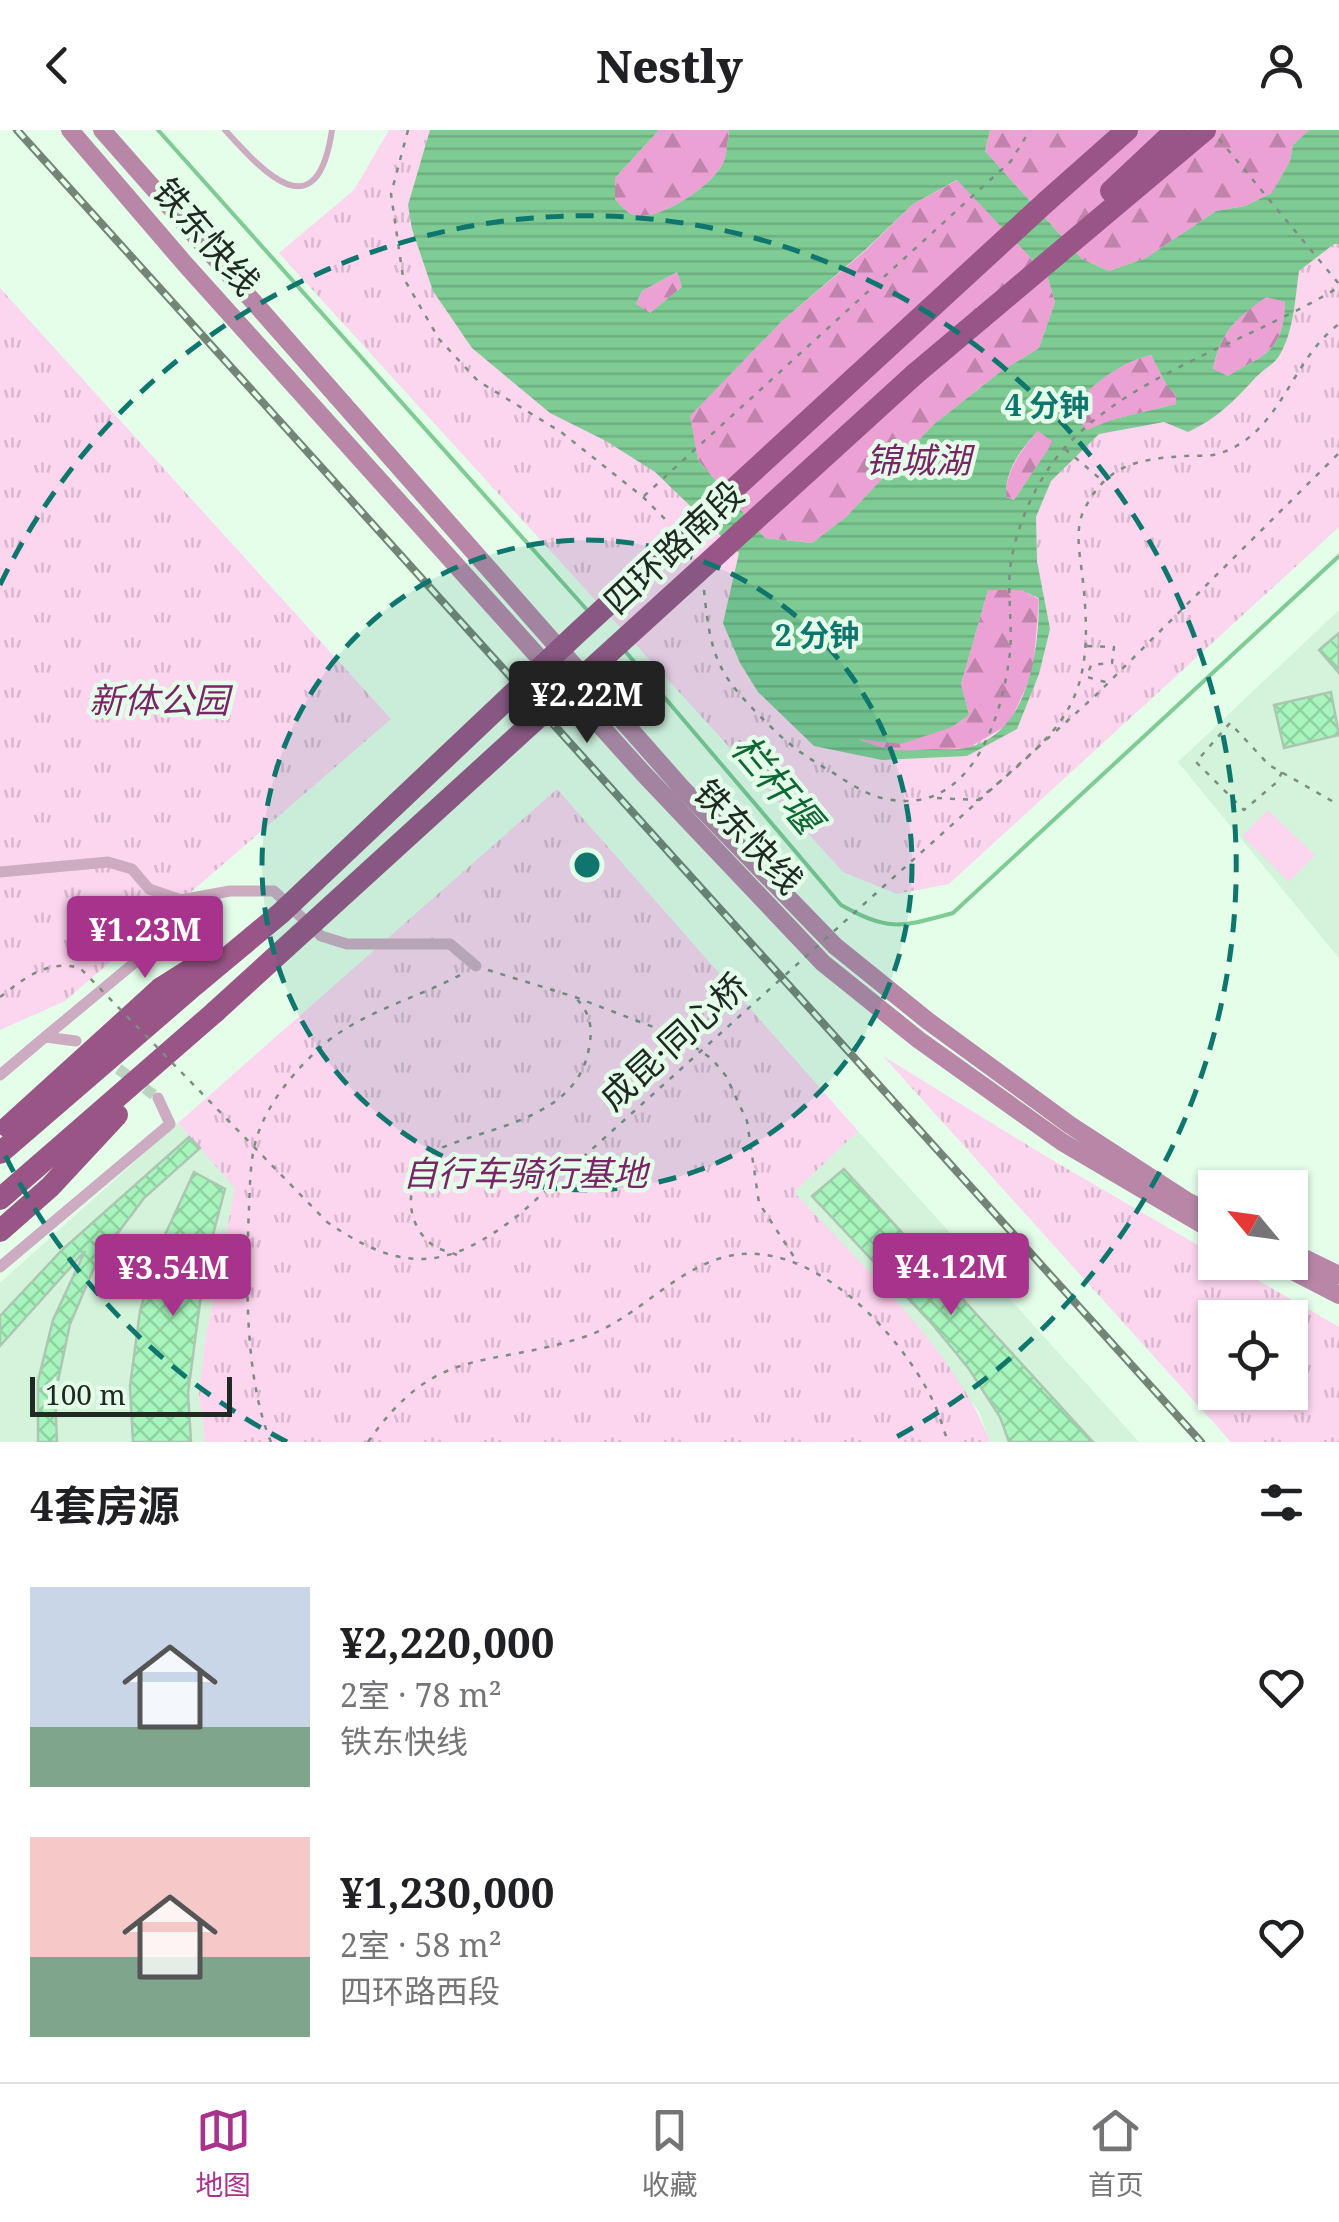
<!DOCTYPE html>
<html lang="zh">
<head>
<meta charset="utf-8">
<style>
  body { margin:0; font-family:"Noto Serif","Noto Sans SC",serif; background:#f6f6f6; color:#202124; height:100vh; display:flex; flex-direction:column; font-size:38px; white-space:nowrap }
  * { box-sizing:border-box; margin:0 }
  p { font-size:32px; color:#757577 }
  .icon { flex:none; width:55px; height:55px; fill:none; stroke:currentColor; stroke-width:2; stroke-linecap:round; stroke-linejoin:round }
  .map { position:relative; height:1312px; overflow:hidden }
  .drawer { display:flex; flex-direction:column; background:#fff; flex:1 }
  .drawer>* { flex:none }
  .needle { width:65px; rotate:299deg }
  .buttons { position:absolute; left:1198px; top:1040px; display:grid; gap:20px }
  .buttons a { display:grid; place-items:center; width:110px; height:110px; border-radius:0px; background:#fff; box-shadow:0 2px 8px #0004; font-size:50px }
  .scale { position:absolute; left:30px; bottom:25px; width:202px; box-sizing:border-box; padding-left:10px; border:5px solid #202922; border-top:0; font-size:28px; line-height:35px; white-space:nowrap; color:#202922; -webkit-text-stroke:8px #e4feea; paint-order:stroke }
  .price { position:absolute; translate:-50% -85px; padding:0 22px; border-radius:10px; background:#a8338c; color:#fff; font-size:32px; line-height:65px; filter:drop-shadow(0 2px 5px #0008) }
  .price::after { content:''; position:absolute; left:50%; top:60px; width:30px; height:22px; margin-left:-15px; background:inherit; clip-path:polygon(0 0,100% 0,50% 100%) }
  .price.selected { background:#222; color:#fff }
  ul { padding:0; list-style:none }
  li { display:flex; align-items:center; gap:30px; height:250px; padding:0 30px }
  li span { display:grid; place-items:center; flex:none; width:280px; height:200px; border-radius:0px; color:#555 }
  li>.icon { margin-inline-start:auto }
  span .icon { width:120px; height:120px; fill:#fffc; stroke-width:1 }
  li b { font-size:42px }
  h2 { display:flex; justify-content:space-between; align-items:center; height:120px; padding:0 30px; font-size:42px }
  header { display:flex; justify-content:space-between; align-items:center; height:130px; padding:0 30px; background:#fff; font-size:45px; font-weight:800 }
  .dock { display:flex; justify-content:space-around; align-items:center; height:140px; border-top:2px solid #e0e0e0; background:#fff; font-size:28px; color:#757577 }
  .dock a { display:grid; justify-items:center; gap:5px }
  .dock .selected { color:#a8338c }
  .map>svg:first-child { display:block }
  .built { fill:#d3f3da }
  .grass { fill:url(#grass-tufts); fill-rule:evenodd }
  .forest { fill:url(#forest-firs) }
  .pitch { fill:#fcd5ef }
  .water { fill:url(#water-rules); fill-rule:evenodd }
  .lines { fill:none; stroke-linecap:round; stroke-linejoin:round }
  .stream { stroke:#7ecb94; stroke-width:4 }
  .building { fill:url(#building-cross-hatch); stroke:#adc6b3; stroke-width:2.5 }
  .minor-tunnel { stroke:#bdd3c2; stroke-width:11; stroke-dasharray:11 5.5; stroke-linecap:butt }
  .path { stroke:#7d8e81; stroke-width:2.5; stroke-dasharray:5 8; stroke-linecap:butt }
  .service { stroke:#cdacc2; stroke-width:6 }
  .minor { stroke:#cdacc2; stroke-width:11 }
  .secondary { stroke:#b887a8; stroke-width:18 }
  .motorway { stroke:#995586; stroke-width:22 }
  .rail-casing { stroke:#748477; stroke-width:8 }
  .rail { stroke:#e4feea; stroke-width:4; stroke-dasharray:11; stroke-linecap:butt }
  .path-bridge { stroke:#7d8e81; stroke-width:2.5; stroke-dasharray:5 8; stroke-linecap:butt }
  .motorway-bridge { stroke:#995586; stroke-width:22 }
  .ring { fill:none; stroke:#0f766e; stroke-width:5; stroke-dasharray:18 12 }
  .labels { text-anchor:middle; stroke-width:9; stroke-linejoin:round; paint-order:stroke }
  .street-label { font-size:35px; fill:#202922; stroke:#e4feea }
  .park-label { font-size:35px; font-style:italic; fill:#7a2566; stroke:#e4feea }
  .water-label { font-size:38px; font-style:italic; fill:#0f6735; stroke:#e4feea }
  .centre { fill:#0f766e; stroke:#e4feea; stroke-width:5 }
  .ring-label { font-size:30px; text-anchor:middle; font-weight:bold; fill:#0f766e; stroke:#e4feea; stroke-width:9; stroke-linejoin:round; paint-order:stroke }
</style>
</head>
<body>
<header><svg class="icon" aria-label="back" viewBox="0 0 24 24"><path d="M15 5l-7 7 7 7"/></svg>Nestly<svg class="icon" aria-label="person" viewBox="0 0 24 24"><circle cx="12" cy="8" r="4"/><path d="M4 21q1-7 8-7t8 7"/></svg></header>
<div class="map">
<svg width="1339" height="1312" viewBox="0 0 1339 1312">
  <defs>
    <pattern id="grass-tufts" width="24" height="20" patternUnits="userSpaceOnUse" patternTransform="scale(2.5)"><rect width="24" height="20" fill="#fcd5ef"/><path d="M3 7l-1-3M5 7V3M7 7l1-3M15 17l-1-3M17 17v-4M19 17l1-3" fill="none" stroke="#d8b7cd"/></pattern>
    <pattern id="forest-firs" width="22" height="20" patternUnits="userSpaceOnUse" patternTransform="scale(2.5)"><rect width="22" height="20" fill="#eca1d5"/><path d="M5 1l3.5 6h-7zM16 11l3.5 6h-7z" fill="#bf83ac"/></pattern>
    <pattern id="water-rules" width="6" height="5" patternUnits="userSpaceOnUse" patternTransform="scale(2.5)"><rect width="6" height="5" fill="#7ecb94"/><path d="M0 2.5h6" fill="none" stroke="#6dae7f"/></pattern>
    <pattern id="building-cross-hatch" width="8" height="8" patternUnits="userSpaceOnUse" patternTransform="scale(2.5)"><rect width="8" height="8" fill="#a7f5bc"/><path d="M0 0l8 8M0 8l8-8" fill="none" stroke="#8fd2a1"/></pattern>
  </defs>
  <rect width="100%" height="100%" fill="#e4feea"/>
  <path class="built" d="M1339,480v348l-161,-196z
    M178,993l57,64 -30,154 -6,53 6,48h-205v-159z
    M858,1001l281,311h-149l-11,-31 -186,-219z"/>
  <path class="grass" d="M389,0h950v397l-390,357 -52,10 -54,-22 -564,-619 75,-63z
    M0,158l391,431 -326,282 -65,29z
    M557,659l301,342 -64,61c65,72 163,159 196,250h-785l-6,-48 6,-53 30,-153 -57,-65z
    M883,926l159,98 173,101v7l13,1 111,64v115h-108zM1215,1188h75v74h-75z"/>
  <path class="forest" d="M659,0h70c-1,10 -2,22 -5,31 -9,23 -59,56 -84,55 -11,0 -18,-9 -25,-17v-21z
    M990,0h319l-16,15 -3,16 -18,32 -27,13 -29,5 -70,47 -37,13 -27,-12 -97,-108z
    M958,50l89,95 8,27 -16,46 -39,24 -67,53 -87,92 -34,26 -47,-5 -67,-78 -9,-44 93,-95 82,-69 49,-48z
    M677,142l5,15 -33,27 -13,-10 6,-13z
    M1266,166l19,6c-2,50 -18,51 -57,74l-15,-6c8,-40 22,-50 53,-74z
    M1151,225l15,29 10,11v9l-65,16 -24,11 -17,-21c20,-25 51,-48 81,-55z
    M1038,301l16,10 -40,59 -8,-3c0,-28 15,-46 32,-66z
    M988,460h33l18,9 -6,73 -24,52 -41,24 -79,4 -36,-15 99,-10 17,-12 -8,-31z"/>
  <path class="pitch" d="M1268,680l47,45 -26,27 -47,-46z"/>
  <path class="water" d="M430,0h229l-44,48v21c7,8 14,17 25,17 25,1 75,-32 84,-55 3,-9 4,-21 5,-31h261l-5,21 97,108 27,12 37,-13 70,-47 29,-5 27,-13 18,-32 3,-16 16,-15h30v114h-5l-35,27c-4,27 -5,61 -20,85 -5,8 -16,14 -23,21 -22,24 -38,41 -68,55l-24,-10 -65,12 -48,47 -15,36 1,44 13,68 -11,45 -22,55 -50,27 -85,4 -68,-14 -56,-54 -18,-29 -17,-40 16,-70 -84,-81 -49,-31 -56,-28 -78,-65 -39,-57 -21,-62 -4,-24zM957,50l90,95 8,27 -16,46 -39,24 -67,53 -87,92 -34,26 -47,-5 -67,-78 -8,-44 92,-95 82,-70 49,-47zM677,142l5,15 -32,26 -14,-9 6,-13zM1266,167l19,5c-2,50 -18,51 -57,74l-15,-7c8,-39 22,-49 53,-72zM1151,225l15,29 10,11v9l-65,16 -24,10 -16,-20c19,-25 50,-48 80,-55zM1038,301l15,11 -39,58 -8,-3c-1,-27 14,-47 32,-66zM988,460h33l18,8c0,54 -10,136 -73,150 -10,2 -22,1 -32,1 -34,2 -43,4 -76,-10l43,5 51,-17 17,-12 -8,-31z"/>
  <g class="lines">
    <path class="stream" d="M158,0l430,481
      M625,521l216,254c48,27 60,22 112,8l386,-357"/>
  </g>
  <path class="building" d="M1339,503v40l-20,-23z
    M1331,562l8,43 -55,13 -10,-43z
    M189,1007l11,11 -56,50 -47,63 -27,63 -15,71 2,47h-19v-61l15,-61 32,-69 -85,95v-30l62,-66z
    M844,1039l249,273h-84l-9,-25 -31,-48 -36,-44 -121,-129z
    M194,1042l31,17 -20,76 -17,128 3,49h-58l-3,-56 10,-75 19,-63z"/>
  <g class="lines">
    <path class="minor-tunnel" d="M105,929l53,39"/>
    <path class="path" d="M408,0l-17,64 12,83 36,62 39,42 83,51 82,65 26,26
      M1219,9l120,145
      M1065,319l39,33
      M644,366l367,-335 19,-31
      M704,460c7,73 16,87 67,137 19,19 38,32 61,45 17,11 34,23 54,27 82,17 114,-74 123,-139 5,-32 -3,-66 2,-98 6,-38 25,-80 50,-110 64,-76 192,-112 278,-165
      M1087,516l27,1 -2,16 -21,2 -4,12 22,6
      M1282,642l-5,10 -33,28 -48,-48 34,-39 39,42 70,40
      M937,668l41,2c88,-74 118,-97 105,-218 -2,-24 -10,-52 2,-74 23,-45 55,-49 101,-52 10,-1 22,1 31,-2 64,-18 73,-94 122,-130
      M488,840l87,27 107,41 30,21 14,17 21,45 12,82 39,60
      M457,1125c-7,-3 -17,-5 -23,-9 -34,-24 -28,-73 2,-96 54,-24 141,-31 153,-102 4,-21 1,-35 -13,-50
      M271,1312c-27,-64 -25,-165 -22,-234 1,-22 1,-47 7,-68 10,-35 38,-69 65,-93 37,-34 97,-49 141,-73
      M368,1312c68,-98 117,-73 216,-105 51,-17 85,-63 137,-79 85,-26 177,72 211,141 7,14 11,29 16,43"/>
    <path class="service" d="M225,0c40,44 92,101 107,0"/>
    <path class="minor" d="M0,742l108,-10 24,7 17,20 32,11 49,-9h44l47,45 26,8h103l26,22
      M45,907l170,-141
      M0,945l45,-38 31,4
      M0,1137l170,-143 -12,-26"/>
    <path class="secondary" d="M70,0l115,134 457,508 181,191 96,77 143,102 153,90
      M102,0l579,657 154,159 93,75 142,104 117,76 28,14
      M1290,1121l49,24
      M1275,1132l64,33"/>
    <path class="motorway" d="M1111,61l65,-61
      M1047,71l80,-71
      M915,244l290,-244
      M8,997l153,-139
      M0,1023l197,-170
      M0,1069l215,-187
      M0,1101l50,-44 67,-72"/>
    <defs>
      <path id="rail" d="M17,0l1184,1312"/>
    </defs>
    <use href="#rail" class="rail-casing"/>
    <use href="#rail" class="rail"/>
    <path class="path-bridge" d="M0,867c25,-19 48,-38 80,-29l247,254c77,53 121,48 193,-8l576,-519 243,-242"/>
    <path class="motorway-bridge" d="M197,853l84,-70 294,-278 472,-434
      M161,858l49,-31
      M215,882l700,-638"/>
  </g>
  <circle cx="587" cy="735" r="325" fill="#0f766e" fill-opacity=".12"/>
  <g class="ring">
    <circle cx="587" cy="735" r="325"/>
    <path d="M287 1312A650 650 0 0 1 0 1015M0 455A650 650 0 1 1 887 1312"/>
  </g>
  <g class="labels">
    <g class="street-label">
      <text transform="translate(206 107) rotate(49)" y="12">铁东快线</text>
      <text transform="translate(674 418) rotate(-43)" y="12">四环路南段</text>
      <text transform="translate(748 707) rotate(47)" y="12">铁东快线</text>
      <text transform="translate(674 912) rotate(-42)" y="12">成昆·同心桥</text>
    </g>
    <g class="park-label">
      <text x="918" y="343">锦城湖</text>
      <text x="159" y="583">新体公园</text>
      <text x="525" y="1056">自行车骑行基地</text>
    </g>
    <g class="water-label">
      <text transform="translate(776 654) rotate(50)" y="13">栏杆堰</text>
    </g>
  </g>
  <circle cx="587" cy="735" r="15" class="centre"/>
  <g class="ring-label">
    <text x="1047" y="286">4 分钟</text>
    <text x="817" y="516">2 分钟</text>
  </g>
</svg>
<div class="buttons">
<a><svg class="needle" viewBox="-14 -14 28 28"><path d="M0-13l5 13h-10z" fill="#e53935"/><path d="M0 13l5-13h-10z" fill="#757577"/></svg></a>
<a><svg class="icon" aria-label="locate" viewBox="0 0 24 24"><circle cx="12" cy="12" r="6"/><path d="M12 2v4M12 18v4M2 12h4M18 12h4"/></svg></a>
</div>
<div class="scale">100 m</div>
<b class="price selected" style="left:587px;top:616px">¥2.22M</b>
<b class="price" style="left:145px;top:851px">¥1.23M</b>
<b class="price" style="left:951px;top:1188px">¥4.12M</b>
<b class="price" style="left:173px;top:1189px">¥3.54M</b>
</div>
<section class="drawer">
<h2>4套房源<svg class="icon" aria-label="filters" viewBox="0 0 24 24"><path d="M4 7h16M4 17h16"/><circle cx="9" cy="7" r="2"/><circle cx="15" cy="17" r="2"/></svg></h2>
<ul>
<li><span style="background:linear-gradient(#c9d6e8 70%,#7fa58c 0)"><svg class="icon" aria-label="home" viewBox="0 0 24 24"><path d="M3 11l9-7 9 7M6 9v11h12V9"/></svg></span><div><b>¥2,220,000</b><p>2室 · 78 m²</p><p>铁东快线</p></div><svg class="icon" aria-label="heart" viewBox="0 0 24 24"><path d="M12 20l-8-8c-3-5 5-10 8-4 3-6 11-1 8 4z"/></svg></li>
<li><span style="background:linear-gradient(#f6c9c9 60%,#7fa58c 0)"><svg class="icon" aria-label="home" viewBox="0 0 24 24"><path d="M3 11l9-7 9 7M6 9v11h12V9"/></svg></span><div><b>¥1,230,000</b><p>2室 · 58 m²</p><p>四环路西段</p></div><svg class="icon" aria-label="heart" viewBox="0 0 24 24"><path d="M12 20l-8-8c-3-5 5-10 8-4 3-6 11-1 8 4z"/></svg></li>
</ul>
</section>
<nav class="dock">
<a class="selected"><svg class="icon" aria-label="map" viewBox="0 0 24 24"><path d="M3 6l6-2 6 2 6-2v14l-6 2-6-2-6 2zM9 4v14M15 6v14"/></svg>地图</a>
<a><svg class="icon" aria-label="saved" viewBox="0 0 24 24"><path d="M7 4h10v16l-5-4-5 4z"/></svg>收藏</a>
<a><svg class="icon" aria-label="home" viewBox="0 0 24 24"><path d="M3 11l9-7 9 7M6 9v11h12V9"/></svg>首页</a>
</nav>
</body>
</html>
